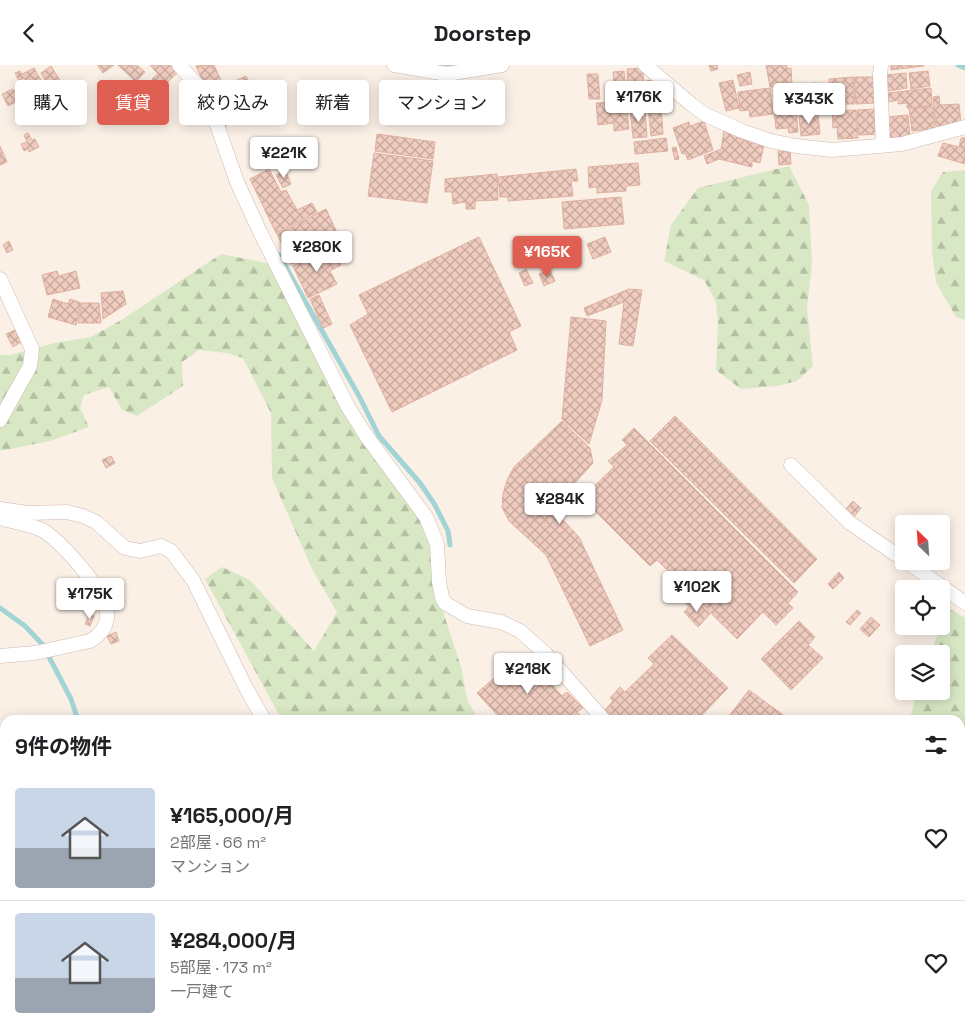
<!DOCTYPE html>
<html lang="ja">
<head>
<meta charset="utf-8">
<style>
  body { margin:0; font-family:"Space Grotesk","Noto Sans JP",sans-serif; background:#f6f6f6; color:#202124; height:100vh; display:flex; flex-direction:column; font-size:19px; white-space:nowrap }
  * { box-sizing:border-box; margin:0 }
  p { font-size:16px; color:#757577 }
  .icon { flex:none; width:28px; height:28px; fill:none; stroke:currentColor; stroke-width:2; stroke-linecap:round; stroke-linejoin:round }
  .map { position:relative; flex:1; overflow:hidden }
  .panel { position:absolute; left:0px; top:650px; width:965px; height:321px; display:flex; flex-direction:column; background:#fff; border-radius:15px 15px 0 0; box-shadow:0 2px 12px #0003 }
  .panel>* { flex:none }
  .hud { position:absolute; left:15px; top:15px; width:500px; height:45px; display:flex; gap:10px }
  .needle { width:32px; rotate:335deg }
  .buttons { position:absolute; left:895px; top:450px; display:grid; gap:10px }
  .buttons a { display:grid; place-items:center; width:55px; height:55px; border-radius:5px; background:#fff; box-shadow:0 2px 12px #0003; font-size:25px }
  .price { position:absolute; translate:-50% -42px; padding:0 11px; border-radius:5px; background:#fff; color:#222; font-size:16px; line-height:32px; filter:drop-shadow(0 1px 2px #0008) }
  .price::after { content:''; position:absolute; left:50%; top:30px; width:15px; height:11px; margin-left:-8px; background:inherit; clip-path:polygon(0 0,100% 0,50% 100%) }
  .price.current { background:#df5f52; color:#fff }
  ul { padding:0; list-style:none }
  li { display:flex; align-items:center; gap:15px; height:125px; padding:0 15px }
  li+li { border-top:1px solid #e0e0e0 }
  li span { display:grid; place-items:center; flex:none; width:140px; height:100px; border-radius:5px; color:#555 }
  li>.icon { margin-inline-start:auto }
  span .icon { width:60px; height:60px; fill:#fffc; stroke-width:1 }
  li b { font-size:21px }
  h2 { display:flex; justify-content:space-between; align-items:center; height:60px; padding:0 15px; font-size:21px }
  .pill { padding:0 18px; border-radius:5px; background:#fff; box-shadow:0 2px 12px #0003; font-size:18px; line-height:45px }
  .pill.current { background:#df5f52; color:#fff }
  header { display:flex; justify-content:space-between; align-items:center; height:65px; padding:0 15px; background:#fff; font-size:22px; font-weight:600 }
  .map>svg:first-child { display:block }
  .forest { fill:url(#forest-firs) }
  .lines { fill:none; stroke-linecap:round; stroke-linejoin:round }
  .stream { stroke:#a2d4d5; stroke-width:5 }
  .building { fill:url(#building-cross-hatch); stroke:#e1b1a0 }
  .street-casing { stroke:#cfb9b0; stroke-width:15 }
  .street { stroke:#fff; stroke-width:14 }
</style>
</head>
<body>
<header><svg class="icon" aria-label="back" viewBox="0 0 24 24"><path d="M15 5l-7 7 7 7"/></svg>Doorstep<svg class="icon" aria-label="search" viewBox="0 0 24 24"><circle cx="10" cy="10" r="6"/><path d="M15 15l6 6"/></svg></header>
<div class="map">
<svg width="965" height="971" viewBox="0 0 965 971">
  <defs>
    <pattern id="forest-firs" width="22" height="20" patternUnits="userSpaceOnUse" patternTransform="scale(1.25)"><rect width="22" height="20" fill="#d8e8c5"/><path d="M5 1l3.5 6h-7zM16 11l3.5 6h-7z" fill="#b4bfa2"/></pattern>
    <pattern id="building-cross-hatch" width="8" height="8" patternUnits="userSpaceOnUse" patternTransform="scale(1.25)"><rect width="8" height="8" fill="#efccbf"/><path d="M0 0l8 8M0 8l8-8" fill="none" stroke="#c6a89d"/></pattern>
  </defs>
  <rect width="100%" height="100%" fill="#fbf0e6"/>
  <path class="forest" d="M789,101l20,39 3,58 -5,46 6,57 -16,15 -20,5 -36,3 -25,-19 2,-47 -2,-21 -12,-22 -40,-19 7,-36 27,-37z
    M965,105v150l-9,-3 -20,-35 -4,-30 -1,-61 12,-19z
    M221,189l50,10 159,271 7,58 25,77 5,30 12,20h-197l-77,-141 17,-12 28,13 64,71 23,-39 -25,-43 -40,-91 -1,-65 -28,-55 -16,-5 -28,-3 -17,12 1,24 -46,30 -15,-6 -13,-23 -25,8 -4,13 9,19 -39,14 -50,10v-96h10l45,-12 36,-6 32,-18z
    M950,544l15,9v418h-566l-2,-5h563v-311h-53l4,-5 6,-24h24v-37h-12z"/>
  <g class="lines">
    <path class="stream" d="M440,0l17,1
      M958,0l7,3
      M219,46l2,3 3,12
      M279,190l80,141 20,40 41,47 15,22 13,26 2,14
      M0,543l25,18 18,19
      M48,590l23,44 7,21"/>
  </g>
  <path class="building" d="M100,0h14l-11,8 -5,-7z
    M118,0h19l8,7 -9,10z
    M150,0h20l7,8 -10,10 -4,-4 -6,5 -5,-5 6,-5z
    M214,0l9,20 -11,5 -3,-6 -4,2 -9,-20z
    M709,0h8l1,4 -7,2z
    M766,0h21v4l4,-1 1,16 -22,3z
    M891,0h33v1l-33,4z
    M51,1l15,24 -11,7 -14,-24z
    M34,3l12,21 -12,7 -10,-18 -5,3 -4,-8 5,-2 2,3z
    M643,3l1,27 -6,1v4l-6,1 -1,-5h-3l-1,-27z
    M624,6l3,29h-11l-3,-28z
    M928,6l2,15 -19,3 -2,-16z
    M750,7l2,12 -12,2 -3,-11z
    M906,8l1,15 -19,3 -2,-16z
    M587,9h11l2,25h-11z
    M246,11l5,10 -9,5 -5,-11z
    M853,12l2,27h-14l-1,-5 -9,1 -2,-21z
    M854,12h19l1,26 -18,1z
    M659,14l1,14 5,-1 2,11 -18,2 -3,-24z
    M733,15l6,28 -13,3 -7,-28z
    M816,18l2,24 -20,1 -2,-23z
    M387,19l26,3 -1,9 -27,-3z
    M770,23l3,26 -23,3 -1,-7 -9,1 -2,-19z
    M931,23l1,18 -25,2v-5l-9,1 1,-4 -11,2v-9z
    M13,24l6,11 -11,6 -6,-12z
    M420,29h11l-2,24 -11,-1z
    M223,31l4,9 -8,3 -4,-9z
    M939,31l1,9 19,-1 2,19 -25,3 -3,-29z
    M626,36l3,28 -15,2v-8l-16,2 -2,-22z
    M661,41l2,28 -12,2 -3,-29z
    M933,42l2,22 -23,2 -3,-23z
    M796,43l2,24 -9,1 -1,-5 -12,1 -2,-19z
    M645,44l2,28 -14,1 -3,-28z
    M876,44l2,25 -19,1 -2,-25z
    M856,45l2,28 -20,1 -1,-12 -4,1 -1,-17z
    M818,49l2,20 -19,2 -2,-20z
    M908,50l2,21 -21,2 -3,-21z
    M704,56l9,29 -25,10 -3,-7 -3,1 -9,-26 16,-6 1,4z
    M724,65l16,5v4l24,6 -4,18 -8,-2v6l-33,-8 -12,5 -3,-8 17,-7z
    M28,68l4,7 3,-1 4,8 -10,5 -1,-3 -4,2 -3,-7 6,-2 -3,-7z
    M377,69l58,8 -2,17 -58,-8z
    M666,73l2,13 -33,3 -1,-12z
    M961,73h4v26l-27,-8 5,-13 16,4z
    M0,81l7,16 -7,3z
    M676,82l3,12 -4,1 -3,-12z
    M778,86h12l1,13 -12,1z
    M374,88l59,8 -6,42 -59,-7z
    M638,98l2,22 -14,1v5l-29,2v-6l-8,1 -1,-21z
    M269,104l12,23 5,-2 11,20 15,-7 5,9 -41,21 -26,-54z
    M576,104l2,12h-7l2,15 -65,5v-4h-8l-2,-20z
    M285,105l6,14 -8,4 -7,-13z
    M497,109l1,26 -23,1v8h-9v-7l-13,2 -1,-12h-7v-13z
    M621,132l3,27 -60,5 -2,-27z
    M326,144l15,32 -49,23 -15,-30z
    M479,172l42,89 -12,6 8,18 -125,62 -42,-87 18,-11 -9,-19z
    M605,172l6,15 -18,7 -6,-15z
    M9,176l4,9 -6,3 -4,-8z
    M333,185l8,15 -11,6 7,13 -29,14 -15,-32 30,-15 1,4z
    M526,204l7,14 -8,3 -6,-13z
    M550,205l5,11 -11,5 -5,-12z
    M57,206l2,5 17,-5 4,17 -33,7 -5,-20z
    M629,224l13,1 -9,56 -14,-2 5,-42 -37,14 -3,-8z
    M123,226l3,13 -23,15 -2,-26z
    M319,230l13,29 -9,4 -13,-29z
    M53,234l15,5 2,-5 11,4 -5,22 -28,-8z
    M82,238h17l2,20h-23z
    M571,252l35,4 -4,79 -13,44 -27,-25z
    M15,265l6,12 -8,5 -7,-13z
    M675,351l142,143 -23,24 -144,-142z
    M562,356l28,27 3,15 -41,45 27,29 44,93 -33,16 -44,-91 -37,-34 -7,-14 1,-13 4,-14 7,-13z
    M634,363l164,164 -10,11 5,5 -17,17 -13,-13 -26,27 -80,-79 -7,6 -68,-68 32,-31 -6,-6 19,-16 -5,-5z
    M111,391l4,7 -9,5 -4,-8z
    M853,436l8,7 -8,10 -8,-8z
    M839,507l5,6 -11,11 -5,-5z
    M682,521l12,13 -6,7 -13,-13z
    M695,535l15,14 -12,13 -14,-15z
    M857,545l4,3 -11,12 -4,-3z
    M90,549l4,2 -4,10 -5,-2z
    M871,552l9,8 -11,12 -9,-8z
    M799,556l16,16 -7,8 15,13 -32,32 -30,-31z
    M116,567l3,9 -8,3 -4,-8z
    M672,570l56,53 -31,32h-81l-11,-10 8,-9 -3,-3 10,-11 5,5 29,-28 -6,-6z
    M523,588l39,43 5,-4 16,16 -6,4 7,8h-82l-25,-27z
    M749,625l41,30h-64z"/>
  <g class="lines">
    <defs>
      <path id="street" d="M179,0l26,28 4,9 28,80 23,50 88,175 19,30 59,80 11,27 2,38 3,15 3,6 22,13 34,6 19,9 26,23 58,66
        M394,0l53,9 55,-9
        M645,0l47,40 14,10 36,16 29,10 25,5 36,4 70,-6 63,-17
        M881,0l-1,10 3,70
        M0,214l32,70 -2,17 -30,54
        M791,400l59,58 54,37
        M0,444l28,4 39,-1 16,4 13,6 29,26 15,3 21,-5 10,5 22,29 52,106 19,34
        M0,453c11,3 36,8 44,13 19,13 61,59 63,82 1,13 -7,22 -17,28l-55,12 -35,3
        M906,496l59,42
        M0,684l5,11"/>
    </defs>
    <use href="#street" class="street-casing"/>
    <use href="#street" class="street"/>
  </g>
</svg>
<div class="buttons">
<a><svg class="needle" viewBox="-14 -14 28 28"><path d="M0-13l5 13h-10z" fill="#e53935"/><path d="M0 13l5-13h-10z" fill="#757577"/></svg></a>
<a><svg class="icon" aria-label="locate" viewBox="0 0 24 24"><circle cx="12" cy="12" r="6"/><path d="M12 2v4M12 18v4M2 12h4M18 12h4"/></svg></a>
<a><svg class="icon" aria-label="layers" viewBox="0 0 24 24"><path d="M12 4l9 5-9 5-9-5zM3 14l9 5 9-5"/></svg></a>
</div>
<b class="price" style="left:639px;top:58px">¥176K</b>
<b class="price" style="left:809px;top:60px">¥343K</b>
<b class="price" style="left:284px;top:114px">¥221K</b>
<b class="price" style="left:317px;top:208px">¥280K</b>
<b class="price current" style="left:547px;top:213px">¥165K</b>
<b class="price" style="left:560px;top:460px">¥284K</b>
<b class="price" style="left:697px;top:548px">¥102K</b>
<b class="price" style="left:90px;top:555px">¥175K</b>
<b class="price" style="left:528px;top:630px">¥218K</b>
<div class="hud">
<a class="pill">購入</a>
<a class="pill current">賃貸</a>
<a class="pill">絞り込み</a>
<a class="pill">新着</a>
<a class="pill">マンション</a>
</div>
<section class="panel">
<h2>9件の物件<svg class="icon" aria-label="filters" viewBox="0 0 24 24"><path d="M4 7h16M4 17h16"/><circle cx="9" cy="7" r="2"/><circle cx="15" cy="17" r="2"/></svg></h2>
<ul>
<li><span style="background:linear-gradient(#c9d6e8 60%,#9aa5b1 0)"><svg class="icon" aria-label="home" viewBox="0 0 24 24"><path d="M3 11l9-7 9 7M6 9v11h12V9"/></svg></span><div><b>¥165,000/月</b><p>2部屋 · 66 m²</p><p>マンション</p></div><svg class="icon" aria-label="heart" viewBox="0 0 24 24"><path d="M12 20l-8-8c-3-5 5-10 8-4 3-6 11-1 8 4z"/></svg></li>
<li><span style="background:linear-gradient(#c9d6e8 65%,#9aa5b1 0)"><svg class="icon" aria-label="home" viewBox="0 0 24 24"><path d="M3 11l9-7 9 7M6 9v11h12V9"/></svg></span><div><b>¥284,000/月</b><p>5部屋 · 173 m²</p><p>一戸建て</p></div><svg class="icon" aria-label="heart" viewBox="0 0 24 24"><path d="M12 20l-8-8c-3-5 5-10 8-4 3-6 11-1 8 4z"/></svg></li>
</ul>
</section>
</div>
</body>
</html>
